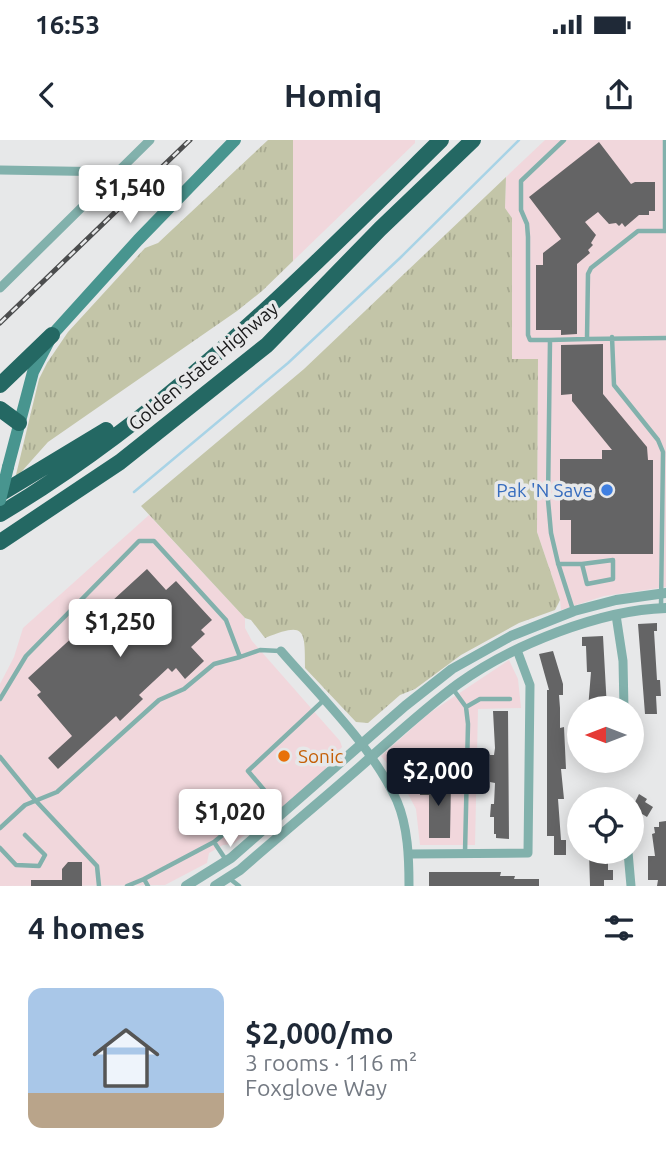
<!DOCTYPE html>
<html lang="en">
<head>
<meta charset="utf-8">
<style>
  body { margin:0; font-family:Ubuntu,sans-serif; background:#f2f2f3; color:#1f2937; height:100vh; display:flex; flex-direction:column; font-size:26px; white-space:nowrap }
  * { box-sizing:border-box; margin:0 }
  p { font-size:23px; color:#747a83 }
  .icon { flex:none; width:38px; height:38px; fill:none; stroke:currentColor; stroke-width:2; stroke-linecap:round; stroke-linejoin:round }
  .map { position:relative; height:746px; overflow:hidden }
  .panel { display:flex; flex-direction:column; background:#fff; flex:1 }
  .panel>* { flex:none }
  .needle { width:46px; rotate:270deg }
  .fabs { position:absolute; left:567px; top:556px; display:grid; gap:14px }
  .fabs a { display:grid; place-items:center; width:77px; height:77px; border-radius:50%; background:#fff; box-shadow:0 4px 18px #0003; font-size:35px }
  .price { position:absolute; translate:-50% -60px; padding:0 16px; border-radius:7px; background:#fff; color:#222; font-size:23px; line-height:46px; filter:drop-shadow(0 2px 4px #0008) }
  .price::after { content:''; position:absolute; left:50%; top:42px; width:21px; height:16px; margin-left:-10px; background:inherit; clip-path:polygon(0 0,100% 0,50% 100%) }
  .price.on { background:#111827; color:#fff }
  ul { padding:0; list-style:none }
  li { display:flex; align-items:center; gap:21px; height:175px; padding:0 28px }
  li span { display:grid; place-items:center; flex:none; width:196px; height:140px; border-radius:14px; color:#555 }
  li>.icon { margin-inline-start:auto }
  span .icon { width:84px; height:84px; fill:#fffc; stroke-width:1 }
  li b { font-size:30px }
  h2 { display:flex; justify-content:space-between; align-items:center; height:84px; padding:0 28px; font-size:30px }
  .status { display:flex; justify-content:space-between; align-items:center; height:49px; padding:0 35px; background:#fff; direction:ltr }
  .status svg { height:19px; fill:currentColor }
  header { display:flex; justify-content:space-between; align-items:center; height:91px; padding:0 28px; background:#fff; font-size:32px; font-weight:700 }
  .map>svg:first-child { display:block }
  .commercial { fill:#f1d7dc }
  .grass { fill:url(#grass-tufts) }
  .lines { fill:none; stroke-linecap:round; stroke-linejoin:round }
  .stream { stroke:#a8d3e6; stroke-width:2.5 }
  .building { fill:#646465 }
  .service { stroke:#82b1ac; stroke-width:4.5 }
  .minor { stroke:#82b1ac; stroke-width:9 }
  .tertiary { stroke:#82b1ac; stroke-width:10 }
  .secondary { stroke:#48958f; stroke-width:12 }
  .motorway { stroke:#246863; stroke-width:16 }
  .rail-casing { stroke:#4c4d4e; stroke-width:5 }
  .rail { stroke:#e7e8e9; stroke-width:2.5; stroke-dasharray:8; stroke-linecap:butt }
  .secondary-bridge { stroke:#48958f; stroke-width:12 }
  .shop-dot { fill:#3f7fe0; stroke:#e7e8e9; stroke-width:2.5 }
  .food-dot { fill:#e8710a; stroke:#e7e8e9; stroke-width:2.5 }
  .labels { text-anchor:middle; stroke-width:7; stroke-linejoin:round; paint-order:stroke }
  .street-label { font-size:19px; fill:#19191a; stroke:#e7e8e9 }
  .shop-label { font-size:19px; fill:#366cbe; stroke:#e7e8e9; text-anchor:end }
  .food-label { font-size:19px; fill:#c56008; stroke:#e7e8e9; text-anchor:start }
</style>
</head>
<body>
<div class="status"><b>16:53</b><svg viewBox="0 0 49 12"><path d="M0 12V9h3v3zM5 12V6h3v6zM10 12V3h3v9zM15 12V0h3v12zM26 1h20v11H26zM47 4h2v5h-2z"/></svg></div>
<header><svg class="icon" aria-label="back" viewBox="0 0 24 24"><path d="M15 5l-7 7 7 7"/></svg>Homiq<svg class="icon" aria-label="share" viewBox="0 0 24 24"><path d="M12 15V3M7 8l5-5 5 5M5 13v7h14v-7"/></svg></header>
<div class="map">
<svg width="666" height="746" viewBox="0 0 666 746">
  <defs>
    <pattern id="grass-tufts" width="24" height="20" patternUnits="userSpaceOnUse" patternTransform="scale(1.75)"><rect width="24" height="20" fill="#c3c5a8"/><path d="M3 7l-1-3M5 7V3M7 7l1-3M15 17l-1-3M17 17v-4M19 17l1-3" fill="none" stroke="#a7a990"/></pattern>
  </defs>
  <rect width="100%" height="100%" fill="#e7e8e9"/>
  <path class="commercial" d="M293,0h122v3l-122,118z
    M545,0h121v447l-62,9 -43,14 -1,-10 -23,-68 1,-173h-26v-141l-7,-10 1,-31z
    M149,375l96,103v10l7,13 88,100 2,6 -13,14 -4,9 -50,46 -13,6 -29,22 -10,1 -14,8 -2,10 -42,22 -165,1v-202l14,-27 9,-29z
    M509,520l9,19 3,29 -43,1 -3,136h-55l-4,-36 -16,-30 -19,-23 47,-42z"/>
  <path class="grass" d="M268,0h25v121l-31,30 -25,20 -189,131 -33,37 24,-100 8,-16 21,-31 77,-84 13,-5z
    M506,37l-1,31 7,10v141h26l-1,173 23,68 -5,10 -36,13 -58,32 -46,34 -15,6 -32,28 -12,-1 -51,-54c0,-40 0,-46 -40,-30l-14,-18 -6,-2 -104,-112 163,-137z"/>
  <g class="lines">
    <path class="stream" d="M134,352l154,-129 112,-105 119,-118"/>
  </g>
  <path class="building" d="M599,2l32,42 4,-2h20v29h-6v4h-10l-14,12 -3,-4 -3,3 -3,-3 -7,1 -11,-12 -13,10 11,13 -5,8 2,2 -5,5 2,3 -13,11v70l-16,1v-5h-25v-65h7v-12l18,-14 -32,-42z
    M603,204v50l44,53 1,13h5v94h-82v-34h-11v-61h42v-9h10l-40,-49v-7l-11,1v-50z
    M147,429l19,21 10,-9 36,39 -11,10 4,4 -14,13 13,14 -19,18 -9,-11 -4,4 -4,-4 -29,27 4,4 -23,22 -4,-5 -58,53 -10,-11 24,-22 -35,-41 4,-3 -13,-14z
    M657,483v8h-3l3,49h3l1,16h-5l1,18h-12l-7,-90z
    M603,496l4,73h-19l3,-37h-4l-1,-26h-4v-9z
    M553,511l10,33v11h-4l1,13v20l4,-1 2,42h-5l3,30h-6l3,41h5v15h-12v-19h-7v-146h2l-10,-36z
    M493,571h15l1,128 -13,-1v-4h-2v-17h-4l1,-13h3l1,-21 -5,-1v-27h4l1,-7z
    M420,639h12v4h19l-1,55h-21v-43h-9z
    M639,654l8,5 -2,3 8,5 -6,10 -15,-9z
    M666,681v65h-9l1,-6h-10v-24h7l-3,-22 3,-1 -1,-6h5v-5z
    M589,712h14v7h5v11h5v10h-9v6h-14z
    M68,722h14v24h-51v-6h31v-11z
    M429,732h72l-1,4h15l-1,3h25v7h-110z"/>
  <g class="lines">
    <path class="service" d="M564,0l-43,41v29l6,14 1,13v98l2,5h20l-2,160 3,33 7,30 15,47
      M665,91v-91
      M666,91h-28l-47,37 -3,6 -1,65 79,-1
      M612,197l2,48 44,55 5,12 -2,155
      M550,200l37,-1
      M558,424h24l5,20 26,-5v-19l-31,4
      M240,517l20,-7 20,1
      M453,549l13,18 2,17 -3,129
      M0,559l26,-43 113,-115h15l72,79 14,37 -26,7 -30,25 -25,11 -102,92 -32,13 -25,23
      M466,567l14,-8h30
      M0,617l36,44 61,65 2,20
      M214,702l47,-39 4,-12 -17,-20 76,-71
      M0,708l16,17 23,1 6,-11 -20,-20
      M229,738l10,8
      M144,739l70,-37 12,18
      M127,746l17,-7 4,7"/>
    <path class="minor" d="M0,30l119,2
      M0,148l150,-148
      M616,475l7,46 1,48
      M281,511c39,45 91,95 116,150 11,26 12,57 12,85
      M628,712l3,34
      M409,714l119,-1 2,-168 -13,-35"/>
    <path class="tertiary" d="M186,746l45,-28 174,-152 47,-37 59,-33 63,-25 42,-11 50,-7
      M215,746l25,-16c40,-35 81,-69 121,-104 32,-28 63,-57 97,-82 54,-39 142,-74 208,-76"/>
    <path class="secondary" d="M8,327l25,-95 19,-37 86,-95 97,-100"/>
    <path class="motorway" d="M0,245l52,-50
      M0,269l19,14
      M0,354l106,-64
      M0,374c167,-99 304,-239 441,-374
      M0,402l120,-80 147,-117 113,-116 93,-89"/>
    <defs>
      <path id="rail" d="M0,183l190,-183"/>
    </defs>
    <use href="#rail" class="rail-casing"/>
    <use href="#rail" class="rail"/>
    <path class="secondary-bridge" d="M0,360l8,-33"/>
  </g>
  <circle class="shop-dot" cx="607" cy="350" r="7"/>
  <circle class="food-dot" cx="284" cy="616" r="7"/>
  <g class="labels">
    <g class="street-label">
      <text transform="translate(203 226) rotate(-40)" y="7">Golden State Highway</text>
    </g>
    <g class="shop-label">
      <text x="593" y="357">Pak 'N Save</text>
    </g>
    <g class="food-label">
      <text x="298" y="623">Sonic</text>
    </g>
  </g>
</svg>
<div class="fabs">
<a><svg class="needle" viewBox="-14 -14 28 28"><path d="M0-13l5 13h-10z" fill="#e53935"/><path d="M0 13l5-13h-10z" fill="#747a83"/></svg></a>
<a><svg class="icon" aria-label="locate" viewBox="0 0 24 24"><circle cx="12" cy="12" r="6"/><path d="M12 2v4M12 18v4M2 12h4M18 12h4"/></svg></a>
</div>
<b class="price" style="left:130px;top:85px">$1,540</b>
<b class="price" style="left:120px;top:519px">$1,250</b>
<b class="price on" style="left:438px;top:668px">$2,000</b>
<b class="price" style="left:230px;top:709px">$1,020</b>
</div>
<section class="panel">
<h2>4 homes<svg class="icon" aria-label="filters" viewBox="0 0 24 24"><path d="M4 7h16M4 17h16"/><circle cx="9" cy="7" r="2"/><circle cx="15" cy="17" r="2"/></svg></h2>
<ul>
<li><span style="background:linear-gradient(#a9c7e8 75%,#b9a48a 0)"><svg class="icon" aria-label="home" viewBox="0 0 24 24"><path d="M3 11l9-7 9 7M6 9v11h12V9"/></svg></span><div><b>$2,000/mo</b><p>3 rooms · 116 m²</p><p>Foxglove Way</p></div></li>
</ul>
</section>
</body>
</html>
